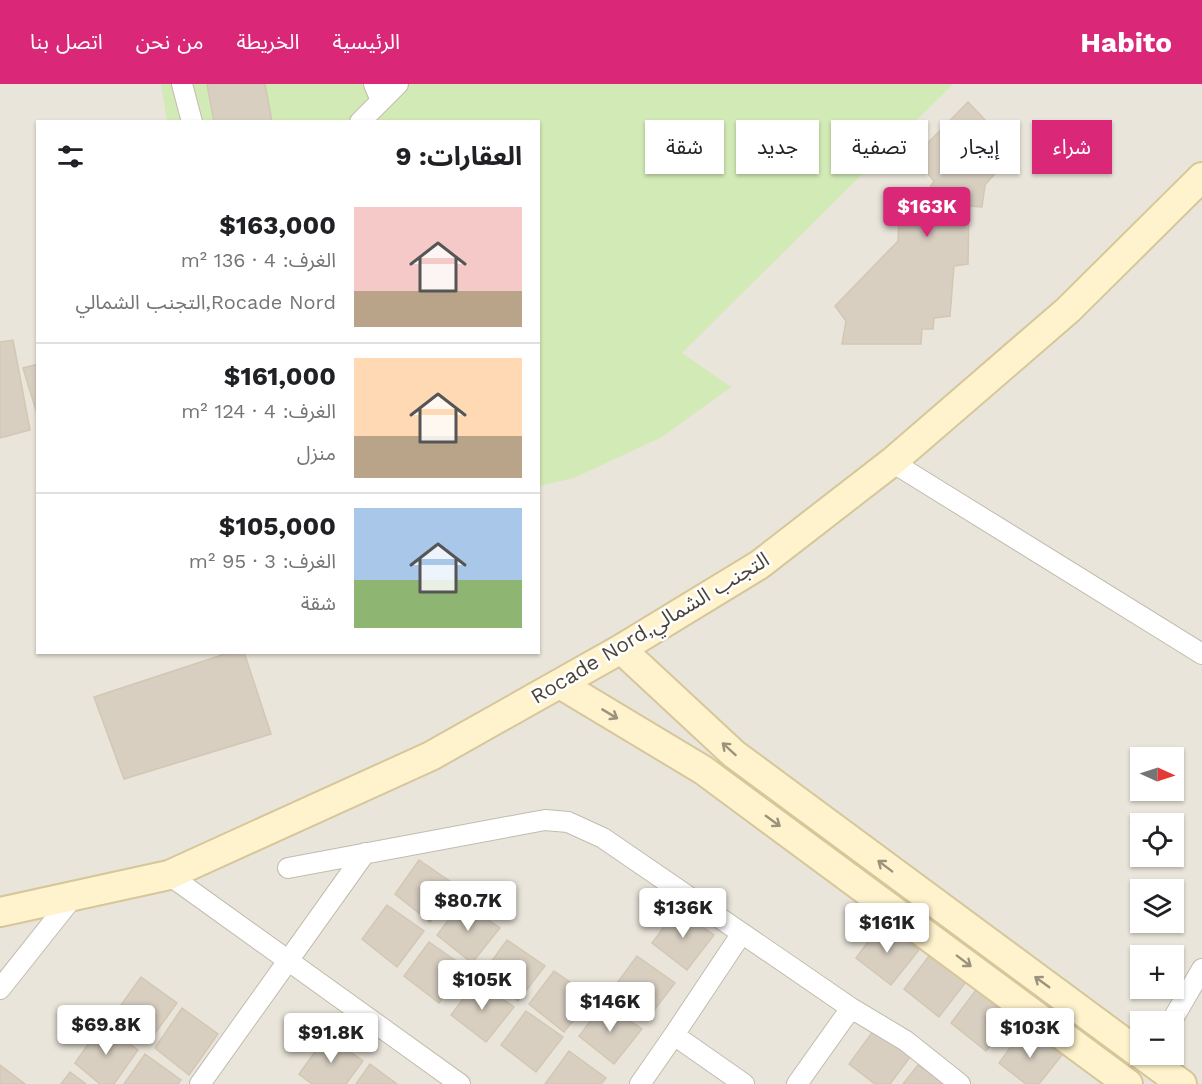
<!DOCTYPE html>
<html lang="ar">
<head>
<meta charset="utf-8">
<style>
  body { margin:0; font-family:"Work Sans","Noto Sans Arabic",sans-serif; background:#f2f2f2; color:#202124; direction:rtl; height:100vh; display:flex; flex-direction:column; font-size:22px; white-space:nowrap }
  * { box-sizing:border-box; margin:0 }
  p { font-size:20px; color:#757577 }
  .icon { flex:none; width:33px; height:33px; fill:none; stroke:currentColor; stroke-width:2; stroke-linecap:round; stroke-linejoin:round }
  .map { position:relative; flex:1; overflow:hidden; direction:ltr }
  .drawer { position:absolute; left:36px; top:36px; width:504px; height:534px; display:flex; flex-direction:column; background:#fff; border-radius:0px; box-shadow:0 2px 4px #0004; direction:rtl }
  .drawer>* { flex:none }
  .banner { position:absolute; left:558px; top:36px; width:554px; height:54px; direction:rtl; display:flex; gap:12px }
  .needle { width:39px; rotate:93deg }
  .buttons { position:absolute; left:1130px; top:663px; display:grid; gap:12px }
  .buttons a { display:grid; place-items:center; width:54px; height:54px; border-radius:0px; background:#fff; box-shadow:0 2px 4px #0004; font-size:30px }
  .price { position:absolute; translate:-50% -51px; padding:0 14px; border-radius:6px; background:#fff; color:#222; font-size:20px; line-height:39px; filter:drop-shadow(0 2px 3px #0008) }
  .price::after { content:''; position:absolute; left:50%; top:36px; width:18px; height:14px; margin-left:-9px; background:inherit; clip-path:polygon(0 0,100% 0,50% 100%) }
  .price.active { background:#db2777; color:#fff }
  ul { padding:0; list-style:none }
  li { display:flex; align-items:center; gap:18px; height:150px; padding:0 18px }
  li+li { border-top:2px solid #e0e0e0 }
  li span { display:grid; place-items:center; flex:none; width:168px; height:120px; border-radius:0px; color:#555 }
  li>.icon { margin-inline-start:auto }
  span .icon { width:72px; height:72px; fill:#fffc; stroke-width:1 }
  li b { font-size:26px }
  h2 { display:flex; justify-content:space-between; align-items:center; height:72px; padding:0 18px; font-size:26px }
  .tag { padding:0 21px; border-radius:0px; background:#fff; box-shadow:0 2px 4px #0004; font-size:21px; line-height:54px }
  .tag.active { background:#db2777; color:#fff }
  header { display:flex; align-items:center; gap:36px; box-sizing:border-box; height:84px; padding:0 30px; background:#db2777; color:#fff }
  header strong { font-size:28px }
  nav { display:flex; gap:33px; margin-inline-start:auto; font-size:21px }
  .map>svg:first-child { display:block }
  .residential { fill:#eae5da; fill-rule:evenodd }
  .park { fill:#d2eab5 }
  .building { fill:#d8cfc1; stroke:#d3c7b4; stroke-width:1.5 }
  .lines { fill:none; stroke-linecap:round; stroke-linejoin:round }
  .street-casing { stroke:#c2bbae; stroke-width:22 }
  .secondary-casing { stroke:#d6c79b; stroke-width:32 }
  .street { stroke:#fff; stroke-width:20 }
  .secondary { stroke:#fff3cd; stroke-width:28 }
  .oneway { stroke:#9c937c }
  .labels { text-anchor:middle; stroke-width:5; stroke-linejoin:round; paint-order:stroke }
  .street-label { font-size:21px; fill:#4b4439; stroke:#fff }
</style>
</head>
<body>
<header>
<strong>Habito</strong>
<nav><a>الرئيسية</a><a>الخريطة</a><a>من نحن</a><a>اتصل بنا</a></nav>
</header>
<div class="map">
<svg width="1202" height="1000" viewBox="0 0 1202 1000">
  <rect width="100%" height="100%" fill="#f6f3ec"/>
  <path class="residential" d="M0,0h1202v1000h-1202zM38,38h500v530h-500zM1140,674h33v32h-33zM1140,740h33v32h-33zM1140,806h33v32h-33zM1140,872h33v32h-33zM1140,938h33v32h-33z"/>
  <path class="park" d="M161,0h792l-271,269 49,34 -69,50 -88,41 -35,8 -1,-364 -371,-1z"/>
  <path class="building" d="M207,0h58l7,38h-58z
    M968,18l47,49 -30,34 -3,22 -13,-1 -1,58 -14,2 -4,50 -16,2 -1,11h-11l-1,15h-79l4,-23 -11,-15 63,-65 1,-22 18,-20 9,-5 8,-13 -20,-24z
    M13,256l17,90 -30,8v-96z
    M38,280v53l-15,-49z
    M231,568h13l27,82 -147,45 -30,-82z
    M419,776l38,26 -27,36 -35,-28z
    M462,818l38,26 -28,35 -35,-28z
    M387,821l37,26 -27,36 -35,-28z
    M677,825l37,26 -27,35 -35,-27z
    M881,840l38,26 -28,35 -35,-27z
    M507,856l38,26 -27,35 -35,-28z
    M429,858l37,26 -27,35 -35,-27z
    M637,872l38,27 -27,35 -36,-28z
    M929,872l37,26 -27,35 -35,-28z
    M554,887l38,26 -28,35 -35,-28z
    M141,893l36,26 -29,40 -35,-27z
    M476,897l38,26 -28,35 -35,-27z
    M976,906l38,26 -28,35 -35,-28z
    M604,919l38,26 -28,35 -35,-28z
    M182,924l36,26 -29,41 -34,-27z
    M526,927l37,26 -27,35 -35,-27z
    M102,940l36,26 -24,34h-14l-25,-21z
    M1024,945l38,26 -23,29h-13l-27,-21z
    M874,946l37,26 -21,28h-15l-26,-20z
    M327,951l36,26 -17,23h-34l-13,-10z
    M569,967l37,27 -5,6h-56z
    M145,970l36,26 -3,4h-54z
    M370,980l27,20h-41z
    M0,981l25,19h-25z
    M918,981l27,19h-42z
    M70,988l16,12h-25z"/>
  <g class="lines">
    <defs>
      <path id="street" d="M182,0l10,38
        M374,0l7,17
        M360,38l38,-38
        M892,378l310,192
        M288,784l257,-48 23,2 35,16 248,170 55,33 54,43
        M169,791l291,209
        M0,905l73,-92
        M1171,938l31,-53
        M674,951l68,-102
        M200,1000l165,-231
        M640,1000l34,-49 70,49
        M797,1000l54,-76"/>
      <path id="secondary" d="M621,565l113,105 406,300
        M560,600l143,86 425,314
        M0,828l169,-37 262,-119 190,-107 138,-84 133,-103 176,-152 134,-133
        M1141,970l41,30"/>
    </defs>
    <use href="#street" class="street-casing"/>
    <use href="#secondary" class="secondary-casing"/>
    <use href="#street" class="street"/>
    <use href="#secondary" class="secondary"/>
  </g>
  <defs><path id="oneway-shaft" d="M-6 0H5M1.5-3L5.5 0L1.5 3" fill="none" stroke-width="1.6" stroke-linecap="round" stroke-linejoin="round" transform="scale(1.5)"/></defs>
  <g class="oneway">
    <use href="#oneway-shaft" transform="translate(610 630) rotate(31)"/>
    <use href="#oneway-shaft" transform="translate(729 665) rotate(-138)"/>
    <use href="#oneway-shaft" transform="translate(773 737) rotate(36)"/>
    <use href="#oneway-shaft" transform="translate(885 782) rotate(-143)"/>
    <use href="#oneway-shaft" transform="translate(964 877) rotate(37)"/>
    <use href="#oneway-shaft" transform="translate(1042 898) rotate(-144)"/>
  </g>
  <g class="labels">
    <g class="street-label">
      <text transform="translate(650 544) rotate(-31)" y="7">Rocade Nord,التجنب الشمالي</text>
    </g>
  </g>
</svg>
<div class="buttons">
<a><svg class="needle" viewBox="-14 -14 28 28"><path d="M0-13l5 13h-10z" fill="#e53935"/><path d="M0 13l5-13h-10z" fill="#757577"/></svg></a>
<a><svg class="icon" aria-label="locate" viewBox="0 0 24 24"><circle cx="12" cy="12" r="6"/><path d="M12 2v4M12 18v4M2 12h4M18 12h4"/></svg></a>
<a><svg class="icon" aria-label="layers" viewBox="0 0 24 24"><path d="M12 4l9 5-9 5-9-5zM3 14l9 5 9-5"/></svg></a>
<a>+</a>
<a>−</a>
</div>
<b class="price active" style="left:927px;top:154px">$163K</b>
<b class="price" style="left:468px;top:848px">$80.7K</b>
<b class="price" style="left:683px;top:855px">$136K</b>
<b class="price" style="left:887px;top:870px">$161K</b>
<b class="price" style="left:482px;top:927px">$105K</b>
<b class="price" style="left:610px;top:949px">$146K</b>
<b class="price" style="left:106px;top:972px">$69.8K</b>
<b class="price" style="left:1030px;top:975px">$103K</b>
<b class="price" style="left:331px;top:980px">$91.8K</b>
<div class="banner">
<a class="tag active">شراء</a>
<a class="tag">إيجار</a>
<a class="tag">تصفية</a>
<a class="tag">جديد</a>
<a class="tag">شقة</a>
</div>
<section class="drawer">
<h2>العقارات: 9<svg class="icon" aria-label="filters" viewBox="0 0 24 24"><path d="M4 7h16M4 17h16"/><circle cx="9" cy="7" r="2"/><circle cx="15" cy="17" r="2"/></svg></h2>
<ul>
<li><span style="background:linear-gradient(#f6c9c9 70%,#b9a48a 0)"><svg class="icon" aria-label="home" viewBox="0 0 24 24"><path d="M3 11l9-7 9 7M6 9v11h12V9"/></svg></span><div><b>$163,000</b><p>الغرف: 4 · 136 m²</p><p>Rocade Nord,التجنب الشمالي</p></div></li>
<li><span style="background:linear-gradient(#ffd9b3 65%,#b9a48a 0)"><svg class="icon" aria-label="home" viewBox="0 0 24 24"><path d="M3 11l9-7 9 7M6 9v11h12V9"/></svg></span><div><b>$161,000</b><p>الغرف: 4 · 124 m²</p><p>منزل</p></div></li>
<li><span style="background:linear-gradient(#a9c7e8 60%,#8fb573 0)"><svg class="icon" aria-label="home" viewBox="0 0 24 24"><path d="M3 11l9-7 9 7M6 9v11h12V9"/></svg></span><div><b>$105,000</b><p>الغرف: 3 · 95 m²</p><p>شقة</p></div></li>
</ul>
</section>
</div>
</body>
</html>
